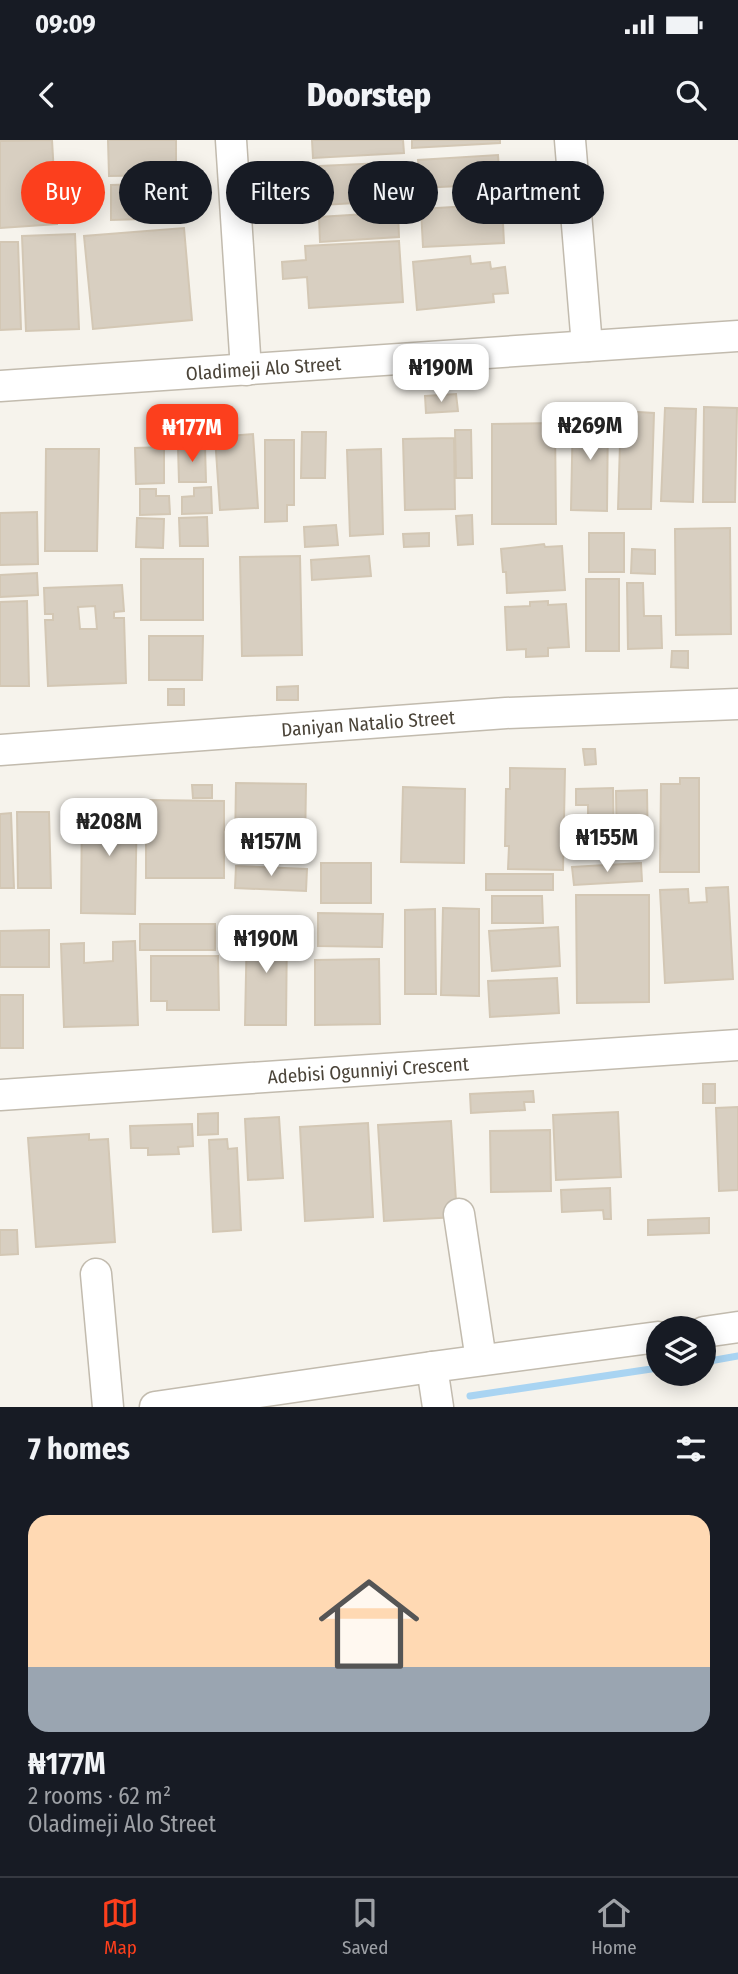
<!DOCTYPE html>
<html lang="en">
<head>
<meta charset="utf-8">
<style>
  body { margin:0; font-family:"Fira Sans Condensed",sans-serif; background:#242831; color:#f1f3f6; height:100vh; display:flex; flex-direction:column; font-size:26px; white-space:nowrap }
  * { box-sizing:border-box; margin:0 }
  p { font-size:23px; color:#9ea1a6 }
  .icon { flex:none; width:38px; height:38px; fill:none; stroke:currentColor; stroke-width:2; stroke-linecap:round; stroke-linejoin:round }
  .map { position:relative; height:1267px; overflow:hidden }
  .drawer { display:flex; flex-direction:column; background:#171b24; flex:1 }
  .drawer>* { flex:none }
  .banner { position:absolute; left:21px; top:21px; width:696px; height:63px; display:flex; gap:14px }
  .controls { position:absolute; left:646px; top:1176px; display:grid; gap:14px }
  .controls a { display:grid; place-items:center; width:70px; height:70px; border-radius:50%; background:#171b24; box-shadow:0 4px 18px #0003; font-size:35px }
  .price { position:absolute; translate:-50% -60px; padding:0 16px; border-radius:14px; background:#fff; color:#222; font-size:23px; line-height:46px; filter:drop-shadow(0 2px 4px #0008) }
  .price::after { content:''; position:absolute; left:50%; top:42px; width:21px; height:16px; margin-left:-10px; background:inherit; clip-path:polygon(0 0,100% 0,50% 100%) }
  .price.selected { background:#fc3f1d; color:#fff }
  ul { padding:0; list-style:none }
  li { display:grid; align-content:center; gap:14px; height:371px; padding:0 28px }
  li+li { border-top:2px solid #363941 }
  li span { display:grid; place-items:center; height:217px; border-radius:21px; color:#555 }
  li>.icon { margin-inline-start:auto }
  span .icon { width:126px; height:126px; fill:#fffc; stroke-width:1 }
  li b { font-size:30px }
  h2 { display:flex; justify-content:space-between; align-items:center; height:84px; padding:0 28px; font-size:30px }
  .pill { padding:0 24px; border-radius:32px; background:#171b24; box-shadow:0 4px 18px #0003; font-size:24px; line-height:63px }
  .pill.selected { background:#fc3f1d; color:#fff }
  .status { display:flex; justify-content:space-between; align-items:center; height:49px; padding:0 35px; background:#171b24; direction:ltr }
  .status svg { height:19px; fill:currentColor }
  header { display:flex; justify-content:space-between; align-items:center; height:91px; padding:0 28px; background:#171b24; font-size:32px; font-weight:800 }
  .dock { display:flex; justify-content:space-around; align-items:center; height:98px; border-top:2px solid #363941; background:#171b24; font-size:19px; color:#9ea1a6 }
  .dock a { display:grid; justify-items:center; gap:4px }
  .dock .selected { color:#fc3f1d }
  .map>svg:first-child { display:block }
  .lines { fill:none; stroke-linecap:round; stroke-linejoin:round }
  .stream { stroke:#a9d4f2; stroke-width:7 }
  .building { fill:#d8cfc1; stroke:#d3c7b4; stroke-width:2; fill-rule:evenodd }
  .minor-casing { stroke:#c2bbae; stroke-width:33 }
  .minor { stroke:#fff; stroke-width:30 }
  .labels { text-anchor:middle; stroke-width:5; stroke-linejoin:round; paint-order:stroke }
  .street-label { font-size:19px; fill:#4b4439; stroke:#fff }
</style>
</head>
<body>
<div class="status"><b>09:09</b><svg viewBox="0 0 49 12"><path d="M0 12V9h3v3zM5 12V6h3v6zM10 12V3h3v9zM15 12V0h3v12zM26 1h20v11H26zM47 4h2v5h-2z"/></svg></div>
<header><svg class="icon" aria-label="back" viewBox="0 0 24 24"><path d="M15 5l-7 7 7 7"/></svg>Doorstep<svg class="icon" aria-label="search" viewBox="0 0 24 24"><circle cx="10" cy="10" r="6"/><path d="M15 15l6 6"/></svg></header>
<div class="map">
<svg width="738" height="1267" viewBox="0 0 738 1267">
  <rect width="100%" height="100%" fill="#f6f3ec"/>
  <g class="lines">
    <path class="stream" d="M704,1222l34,-6
      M470,1256l188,-28"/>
  </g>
  <path class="building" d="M52,0l2,35 -15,1 1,11 15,-1 2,38 -57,4v-87z
    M108,0h68v35l-67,1z
    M312,0h91l1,13 -91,5z
    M412,0h88v3l-88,5z
    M498,15l2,29 -80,4 -2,-28z
    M405,22l2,38 -85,5 -2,-39z
    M176,43l1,35 -66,2v-35z
    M502,64l2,39 -81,4 -2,-38z
    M398,72l1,25 -79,5 -1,-25z
    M184,88l8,92 -99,9 -9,-93z
    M75,94l4,95 -53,2 -4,-95z
    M399,101l4,61 -94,6 -2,-31 -24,2 -1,-17 24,-2 -1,-14z
    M0,102h18l3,87 -21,1z
    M470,116l1,8 19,-2 1,7 14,-2 3,26 -15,1 1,8 -77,8 -4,-48z
    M456,254l2,17 -32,2 -1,-17z
    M704,267l33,1 -2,94h-32z
    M665,268l31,1 -3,93 -32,-1z
    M621,271l33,2 -3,96h-33z
    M573,272l35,1 -1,98 -36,-1z
    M555,283l1,101h-64v-100z
    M455,290h16l1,48h-16z
    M302,292h24l-1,46h-24z
    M253,294l5,74 -38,2 -5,-73z
    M454,298l1,71 -50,1 -2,-71z
    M265,300h29v65h-7v16l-22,1z
    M205,306l1,36h-27l-1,-35z
    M164,307v36l-28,1 -1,-36z
    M46,309h53l-2,102h-52z
    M381,309l2,85 -33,2 -3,-86z
    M211,347l1,26 -30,1v-17l12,-1v-8z
    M140,349h16v7h13l1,18 -30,1z
    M37,372l1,52 -38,1v-52z
    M472,375l1,29 -15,1 -2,-29z
    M207,377l1,29h-28l-1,-28z
    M137,378l27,1 -1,29 -27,-1z
    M336,385l2,20 -33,2 -1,-20z
    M730,388l1,106 -55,1 -1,-106z
    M429,393v13l-25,1 -1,-13z
    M589,393h35v39h-35z
    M544,404l1,3 17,-1 3,44 -58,3 -1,-21h-3l-2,-23z
    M632,409l23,1v24l-24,-1z
    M300,416l2,99 -60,1 -2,-99z
    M369,416l2,20 -59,4 -1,-20z
    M141,419h62v61h-62z
    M37,433l1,22 -38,2v-22z
    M586,439h33v72h-33z
    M627,443h16l1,33h17l1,32 -34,1z
    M122,445l2,26 -10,1v6h10l2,65 -78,3 -3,-66h8v-6h-8l-1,-26zM95,466l2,23h-17l-2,-22z
    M27,461l2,85h-29v-84z
    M548,461v4l18,-1 3,43 -21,1v8l-22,1v-8l-19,1 -2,-43 25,-1v-4z
    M149,496h54l-1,44h-53z
    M672,511h16v17l-17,-1z
    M298,546v14h-21v-13z
    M168,549h16v16h-16z
    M583,609h12l1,15 -11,1z
    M510,628l55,1 -2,101 -55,-1 1,-23h-4l1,-57h4z
    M680,638h19v94h-39l1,-88h19z
    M236,643l70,1 -1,63h-14l-1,16 -44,-1v-16h-11z
    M192,645h20v13h-19z
    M403,647l62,2 -1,74 -63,-1z
    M613,648l1,62 -37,1 -1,-36h12v-10h-12v-16z
    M647,650l1,66 -31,1 -1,-66z
    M146,660l78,1v77h-78z
    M82,663h55l-2,111 -54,-1z
    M17,672h32l2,76h-33z
    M11,673l3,75h-14v-74z
    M321,723h50v40h-50z
    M641,723l1,18 -68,4 -2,-18z
    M236,726l71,3 -1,22 -71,-3z
    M486,734h67v16h-67z
    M728,747l5,92 -68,4 -5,-93 28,-1 1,14 18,-1 -1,-14z
    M576,755h73v107l-72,1z
    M492,756h50l1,27h-51z
    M443,768l36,1v87l-38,-1z
    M435,769l1,85h-31v-84z
    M318,773l65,1 -1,33 -64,-1z
    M140,784h75v26h-75z
    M247,785l40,1 -1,99h-41z
    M558,787l2,39 -68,5 -3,-40z
    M49,790v37h-49v-36z
    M135,801l3,84 -74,2 -3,-83 23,-1v20l29,-2v-19z
    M151,816h67l1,54h-52v-9h-16z
    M379,819l1,65 -65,1v-65z
    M557,838l2,35 -69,4 -2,-36z
    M0,855h23v53h-23z
    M703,944h12v19h-12z
    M533,951l1,11h-10l1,8 -54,3 -1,-19z
    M738,967v83l-19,1 -3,-83z
    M618,972l3,65 -65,3 -3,-65z
    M218,973v21l-20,1v-21z
    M279,977l4,61 -35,2 -3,-61z
    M451,981l6,96 -73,4 -6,-96z
    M368,983l5,94 -68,4 -5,-94z
    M192,984l1,22 -15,1 1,7 -31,1v-7h-17l-1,-22z
    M550,990l1,61 -60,1 -1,-61z
    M89,994v6l19,-1 7,103 -79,5 -8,-109z
    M227,999l1,10 9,-1 4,82 -28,2 -4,-92z
    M610,1048l1,31h-7l-1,-9 -41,2 -1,-22z
    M709,1078v15l-61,2v-15z
    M0,1090h17l1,24 -18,1z"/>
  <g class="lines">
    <defs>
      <g id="minor">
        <path d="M231,0l15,230"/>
        <path d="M570,0l17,206"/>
        <path id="s1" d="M0,246l738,-50"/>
        <path id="s2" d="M0,610l506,-37 232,-9"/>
        <path id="s3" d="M0,955l738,-50"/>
        <path d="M459,1074l22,146"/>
        <path d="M96,1134l12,133"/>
        <path d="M704,1192l34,-5"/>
        <path d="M432,1227l6,40"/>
        <path d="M155,1267l277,-40 226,-30"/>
      </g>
    </defs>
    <use href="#minor" class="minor-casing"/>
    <use href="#minor" class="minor"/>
  </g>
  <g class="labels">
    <g class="street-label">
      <text dy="7" stroke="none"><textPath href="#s1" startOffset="264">Oladimeji Alo Street</textPath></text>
      <text dy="7" stroke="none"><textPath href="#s2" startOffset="369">Daniyan Natalio Street</textPath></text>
      <text dy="7" stroke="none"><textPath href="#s3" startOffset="369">Adebisi Ogunniyi Crescent</textPath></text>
    </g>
  </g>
</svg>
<div class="controls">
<a><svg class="icon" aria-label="layers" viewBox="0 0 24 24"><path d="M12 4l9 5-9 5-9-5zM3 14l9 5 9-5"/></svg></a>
</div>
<b class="price" style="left:441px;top:264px">₦190M</b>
<b class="price" style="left:590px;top:322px">₦269M</b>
<b class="price selected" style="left:192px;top:324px">₦177M</b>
<b class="price" style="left:109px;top:718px">₦208M</b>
<b class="price" style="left:607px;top:734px">₦155M</b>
<b class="price" style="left:271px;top:738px">₦157M</b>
<b class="price" style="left:266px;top:835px">₦190M</b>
<div class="banner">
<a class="pill selected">Buy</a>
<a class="pill">Rent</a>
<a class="pill">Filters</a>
<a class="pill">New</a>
<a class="pill">Apartment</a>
</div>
</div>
<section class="drawer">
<h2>7 homes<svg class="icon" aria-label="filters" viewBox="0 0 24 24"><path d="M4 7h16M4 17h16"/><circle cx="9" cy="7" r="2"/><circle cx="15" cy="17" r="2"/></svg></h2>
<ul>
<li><span style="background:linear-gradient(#ffd9b3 70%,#9aa5b1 0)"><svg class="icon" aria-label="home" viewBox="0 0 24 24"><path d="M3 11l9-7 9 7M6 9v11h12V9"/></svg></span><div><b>₦177M</b><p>2 rooms · 62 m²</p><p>Oladimeji Alo Street</p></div></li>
</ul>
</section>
<nav class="dock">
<a class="selected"><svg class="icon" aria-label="map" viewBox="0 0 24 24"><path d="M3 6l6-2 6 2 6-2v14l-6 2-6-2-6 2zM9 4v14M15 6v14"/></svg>Map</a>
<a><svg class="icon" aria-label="saved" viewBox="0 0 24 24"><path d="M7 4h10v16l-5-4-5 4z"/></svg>Saved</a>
<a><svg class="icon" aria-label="home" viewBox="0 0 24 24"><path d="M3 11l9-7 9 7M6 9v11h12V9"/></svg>Home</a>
</nav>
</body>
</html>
